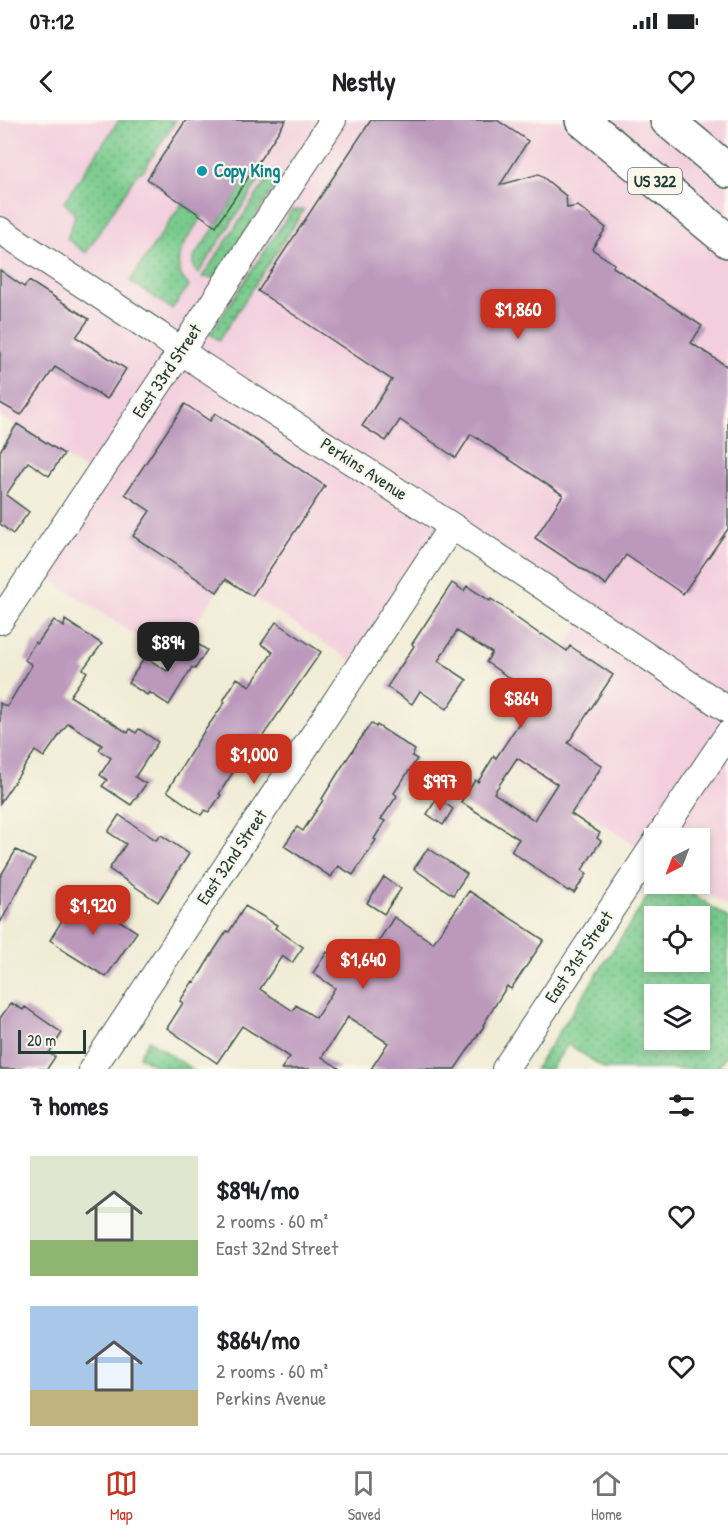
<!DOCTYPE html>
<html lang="en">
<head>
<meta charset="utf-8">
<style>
  body { margin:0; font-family:"Patrick Hand",sans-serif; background:#f6f6f6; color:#202124; height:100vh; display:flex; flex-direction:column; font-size:22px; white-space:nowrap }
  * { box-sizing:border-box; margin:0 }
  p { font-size:20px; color:#757577 }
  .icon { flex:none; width:33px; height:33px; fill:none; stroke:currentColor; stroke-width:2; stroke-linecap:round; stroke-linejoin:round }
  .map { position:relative; height:949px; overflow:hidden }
  .sheet { display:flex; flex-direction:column; background:#fff; flex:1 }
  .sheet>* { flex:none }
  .needle { width:39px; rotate:222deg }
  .fabs { position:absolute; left:644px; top:708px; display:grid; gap:12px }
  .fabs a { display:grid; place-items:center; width:66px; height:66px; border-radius:0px; background:#fff; box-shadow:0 3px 9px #0003; font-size:30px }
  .scale { position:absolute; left:18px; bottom:15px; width:68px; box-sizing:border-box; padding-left:6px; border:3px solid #1f3d34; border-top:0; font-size:16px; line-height:21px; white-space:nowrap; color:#1f3d34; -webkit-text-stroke:4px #fbf7ec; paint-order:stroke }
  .price { position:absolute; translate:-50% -51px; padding:0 14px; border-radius:12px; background:#c8321e; color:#fff; font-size:20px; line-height:39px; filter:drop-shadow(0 2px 3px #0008) }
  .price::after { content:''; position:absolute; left:50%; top:36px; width:18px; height:14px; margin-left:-9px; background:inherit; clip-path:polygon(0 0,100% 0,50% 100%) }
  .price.on { background:#222; color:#fff }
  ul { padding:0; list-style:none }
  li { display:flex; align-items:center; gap:18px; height:150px; padding:0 30px }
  li span { display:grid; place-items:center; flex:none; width:168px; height:120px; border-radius:0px; color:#555 }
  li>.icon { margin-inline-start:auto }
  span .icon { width:72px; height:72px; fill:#fffc; stroke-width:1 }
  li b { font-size:26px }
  h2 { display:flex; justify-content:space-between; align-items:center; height:72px; padding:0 30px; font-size:26px }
  .status { display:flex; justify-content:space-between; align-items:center; height:42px; padding:0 30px; background:#fff; direction:ltr }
  .status svg { height:16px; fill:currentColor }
  header { display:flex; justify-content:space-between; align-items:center; height:78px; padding:0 30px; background:#fff; font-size:27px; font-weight:700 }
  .tabs { display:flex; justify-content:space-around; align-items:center; height:84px; border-top:2px solid #e0e0e0; background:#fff; font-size:16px; color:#757577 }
  .tabs a { display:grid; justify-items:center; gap:3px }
  .tabs .on { color:#c8321e }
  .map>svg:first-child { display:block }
  .built { fill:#f3cfde }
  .grass { fill:url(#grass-dots); stroke:#4c8460; stroke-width:1.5; fill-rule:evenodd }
  .building { fill:#bb98bc; fill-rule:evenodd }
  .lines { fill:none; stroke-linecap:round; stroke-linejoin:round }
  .minor-casing { stroke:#3e574c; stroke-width:28 }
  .primary-casing { stroke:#3e574c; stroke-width:36 }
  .minor { stroke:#fff; stroke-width:26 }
  .primary { stroke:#fff; stroke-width:33 }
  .culture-dot { fill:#0f9aa8; stroke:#fbf7ec; stroke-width:2 }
  .labels { text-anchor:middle; stroke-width:4.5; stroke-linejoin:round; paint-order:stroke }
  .shield { fill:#fbf7ec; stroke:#61756b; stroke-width:1.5 }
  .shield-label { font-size:16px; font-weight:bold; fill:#1f3d34 }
  .culture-label { font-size:18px; font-weight:bold; fill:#0d838f; stroke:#fbf7ec; text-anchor:start }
  .street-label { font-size:18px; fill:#1f3d34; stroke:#fbf7ec }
</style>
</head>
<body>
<div class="status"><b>07:12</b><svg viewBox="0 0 49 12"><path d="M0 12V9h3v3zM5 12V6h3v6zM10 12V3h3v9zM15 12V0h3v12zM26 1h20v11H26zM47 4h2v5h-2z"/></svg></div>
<header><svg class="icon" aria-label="back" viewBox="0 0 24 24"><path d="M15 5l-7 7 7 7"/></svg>Nestly<svg class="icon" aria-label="heart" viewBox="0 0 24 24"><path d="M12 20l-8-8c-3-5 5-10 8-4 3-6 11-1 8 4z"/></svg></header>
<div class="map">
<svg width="728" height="949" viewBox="0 0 728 949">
  <defs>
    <pattern id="grass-dots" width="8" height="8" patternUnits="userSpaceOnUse" patternTransform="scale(1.5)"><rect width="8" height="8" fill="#79cb8d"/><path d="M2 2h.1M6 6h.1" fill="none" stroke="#63a674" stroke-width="1.8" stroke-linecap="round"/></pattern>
  </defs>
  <rect width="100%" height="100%" fill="#fbf7ec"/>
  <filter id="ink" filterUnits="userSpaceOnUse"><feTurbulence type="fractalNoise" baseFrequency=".0167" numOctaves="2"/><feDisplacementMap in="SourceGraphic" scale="12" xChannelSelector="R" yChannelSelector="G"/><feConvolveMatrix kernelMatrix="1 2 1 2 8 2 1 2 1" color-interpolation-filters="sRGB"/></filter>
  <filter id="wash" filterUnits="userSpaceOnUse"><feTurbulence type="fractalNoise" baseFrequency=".008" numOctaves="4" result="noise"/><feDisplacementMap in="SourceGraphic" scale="24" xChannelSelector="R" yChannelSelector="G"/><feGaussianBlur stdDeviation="1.35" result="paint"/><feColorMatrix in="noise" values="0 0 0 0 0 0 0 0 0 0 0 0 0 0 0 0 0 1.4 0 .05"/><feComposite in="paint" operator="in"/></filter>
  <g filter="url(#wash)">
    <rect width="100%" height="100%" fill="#f1ecd6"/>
    <path class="built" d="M0,0h728v787l-35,-23h6v-46h-45v20l-158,-105 90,-138 -134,-89 -93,140 -133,-87 -55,80 -136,-90 56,-95 -91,-58z"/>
    <path class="grass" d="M119,0h57l-33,51 -5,2 -3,4 -49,76 -19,-14 6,-16 2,-8 -11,-13z
      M257,43l9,7 -68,104 -4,-5 -1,-6 2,-8 21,-29z
      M271,54l6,10 -63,94 -12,-1z
      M182,83l20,14c-15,22 -37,45 -13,69l-17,23 -42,-28z
      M292,90h12l-85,130 -9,-6z
      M656,764h22l50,34v134l-11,17h-112l-37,-25 -17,25h-16zM654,796h45v46h-45zM654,874h45v46h-45z
      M149,920l43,29h-32l-21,-13z"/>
    <g id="blocks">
      <path class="building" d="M186,0h100l-70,106 -69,-47z
        M371,0h126l31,21 -28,44 39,-11 27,22 1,12 11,-2 28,22 -14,21 22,15 -1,3 89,59 -11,17 37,24v162l-45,65 -57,-39 -20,30 -71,-47 28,-43 -92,-61 -15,24 -56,-38 -14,21 -24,-15 30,-46 -134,-89z
        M0,150l24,17 5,-6 60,38 -13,18 50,32 -19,30 -52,-32 -34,48 -21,-12z
        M185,284l25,17 5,-8 110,73 -73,110 -26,-17 -9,13 -84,-56 17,-25 -25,-17z
        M17,304l47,30 -15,22 -21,-14 -22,33 23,17 -16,22 -13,-10v-73z
        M452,463l12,8 3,-5 23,15 1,-2 21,14 -1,1 30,21 1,-1 25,17 3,-5 43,29 -45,68 34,23 -31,48 29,19 -3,5 4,3 -19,29 5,4 -13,19 -5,-3 -1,1 -57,-40 8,-12 -58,-37 14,-22 3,2 16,-26 2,2 39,-59 -23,-15 2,-3 -28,-19 6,-9 -35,-22 -19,30 29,19 -20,29 -27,-18 -8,13 -25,-17 27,-41 -2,-2zM517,638l40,26 -23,36 -40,-27z
        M54,500l10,7 1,-7 37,24 -19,25 4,3 -17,24 58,37 2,-4 6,4 3,-4 19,13 -23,35 11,7 -15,21 -29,-19 5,-6 -7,-5 11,-17 -12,-8 3,-5 -34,-22 -24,34 -9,-6 -35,52v-100l7,4 25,-42 -7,-5 10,-18 2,2z
        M276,502l45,30 -65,94 -3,-2 -8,12 -1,-1 -25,39 2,1 -12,17 -4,-2 -4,5 -34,-24 34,-55 24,-34 -2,-1 14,-23 13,8 23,-34 -12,-8z
        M188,518l19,12 -12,19 -3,-2 -23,38 -20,-13 -2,3 -19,-12 17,-26 22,14z
        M371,603l5,4 1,-2 38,25 -3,6 5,3 -23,34 3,3 -16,23 4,2 -11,18 2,1 -23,35 -15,-9 -7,11 -47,-31 13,-19 6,4 20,-31 -1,-1 19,-31z
        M437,678l16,11 -10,16 -16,-11z
        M119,695l37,25 5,-5 28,19 -31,48 -49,-33 17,-25 -18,-12z
        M428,728l39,26 -14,21 -39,-26z
        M16,730l19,10 -35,63v-46z
        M384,757l17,12 -17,25 -17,-11z
        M469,771l75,49 -33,49 -4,-3 -24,39 1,1 -29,43h-84l17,-26 -40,-26 -26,40 18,12h-59l9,-12 -48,-31 -25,37 -50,-35 16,-25 -3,-2 13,-20 2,1 20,-33 12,-18 2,1 16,-26 32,19 -2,3 28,19 -11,16 -10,-7 -22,33 33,22 3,-6 20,13 19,-30 -22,-15 14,-21 31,21 36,-56 39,26z
        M73,778l14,9 4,-5 46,30 -31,45 -45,-28 1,-1 -12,-8 16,-26 -2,-1z
        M11,883l12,7 2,-3 37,26 -13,20 6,4 -8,12h-47v-51z"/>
    </g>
  </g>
  <g filter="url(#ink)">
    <use href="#blocks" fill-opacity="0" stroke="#3e574c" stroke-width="1.5"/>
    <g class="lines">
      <defs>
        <path id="minor" d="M0,110l158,104 43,31 251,161 276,184
          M0,501l195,-291 138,-210
          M658,718l70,-104
          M92,949l360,-543
          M505,949l149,-224"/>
        <path id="primary" d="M582,0l146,121
          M667,0l61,51"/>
      </defs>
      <use href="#minor" class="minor-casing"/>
      <use href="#primary" class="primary-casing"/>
      <use href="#minor" class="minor"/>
      <use href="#primary" class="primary"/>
    </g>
  </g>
  <circle class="culture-dot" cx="202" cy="51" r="6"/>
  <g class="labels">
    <rect class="shield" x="628" y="48" width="54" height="26" rx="4.5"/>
    <g class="shield-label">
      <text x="655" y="67">US 322</text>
    </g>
    <g class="culture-label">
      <text x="214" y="57">Copy King</text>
    </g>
    <g class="street-label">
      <text transform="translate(167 251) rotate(-56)" y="6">East 33rd Street</text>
      <text transform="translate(364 349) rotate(33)" y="6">Perkins Avenue</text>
      <text transform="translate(232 737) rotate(-56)" y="6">East 32nd Street</text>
      <text transform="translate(579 837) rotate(-56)" y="6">East 31st Street</text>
    </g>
  </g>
</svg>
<div class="fabs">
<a><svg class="needle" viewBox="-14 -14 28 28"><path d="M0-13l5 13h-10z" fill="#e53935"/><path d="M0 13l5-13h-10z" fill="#757577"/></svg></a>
<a><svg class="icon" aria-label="locate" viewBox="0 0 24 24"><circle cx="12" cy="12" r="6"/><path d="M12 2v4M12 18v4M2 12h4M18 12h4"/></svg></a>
<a><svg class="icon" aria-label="layers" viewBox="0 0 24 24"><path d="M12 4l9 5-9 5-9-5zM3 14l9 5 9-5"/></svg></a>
</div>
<div class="scale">20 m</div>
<b class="price" style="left:518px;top:220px">$1,860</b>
<b class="price on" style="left:168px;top:553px">$894</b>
<b class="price" style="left:521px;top:609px">$864</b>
<b class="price" style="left:254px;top:665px">$1,000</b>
<b class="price" style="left:440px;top:692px">$997</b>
<b class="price" style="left:93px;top:816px">$1,920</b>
<b class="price" style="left:363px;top:870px">$1,640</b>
</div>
<section class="sheet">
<h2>7 homes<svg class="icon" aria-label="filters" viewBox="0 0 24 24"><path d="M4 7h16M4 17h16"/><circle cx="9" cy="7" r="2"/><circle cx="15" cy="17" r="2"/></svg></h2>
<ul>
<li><span style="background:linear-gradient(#dfe7d0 70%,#8fb573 0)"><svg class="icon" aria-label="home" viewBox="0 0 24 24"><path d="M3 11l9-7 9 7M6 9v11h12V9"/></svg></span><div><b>$894/mo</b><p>2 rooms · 60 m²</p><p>East 32nd Street</p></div><svg class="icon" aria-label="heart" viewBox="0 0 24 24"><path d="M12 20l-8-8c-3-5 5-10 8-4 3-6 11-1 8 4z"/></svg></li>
<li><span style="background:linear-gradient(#a9c7e8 70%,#c2b280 0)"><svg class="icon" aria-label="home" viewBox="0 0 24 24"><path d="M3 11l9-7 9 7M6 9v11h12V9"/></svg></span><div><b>$864/mo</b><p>2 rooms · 60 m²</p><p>Perkins Avenue</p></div><svg class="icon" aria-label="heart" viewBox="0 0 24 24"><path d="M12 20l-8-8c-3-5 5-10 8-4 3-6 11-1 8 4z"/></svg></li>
</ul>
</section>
<nav class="tabs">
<a class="on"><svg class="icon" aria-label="map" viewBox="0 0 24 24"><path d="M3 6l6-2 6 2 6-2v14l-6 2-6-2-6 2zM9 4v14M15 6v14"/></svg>Map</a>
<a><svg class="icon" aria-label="saved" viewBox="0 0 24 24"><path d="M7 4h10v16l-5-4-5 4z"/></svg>Saved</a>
<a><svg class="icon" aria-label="home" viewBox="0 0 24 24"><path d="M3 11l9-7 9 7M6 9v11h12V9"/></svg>Home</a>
</nav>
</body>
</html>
